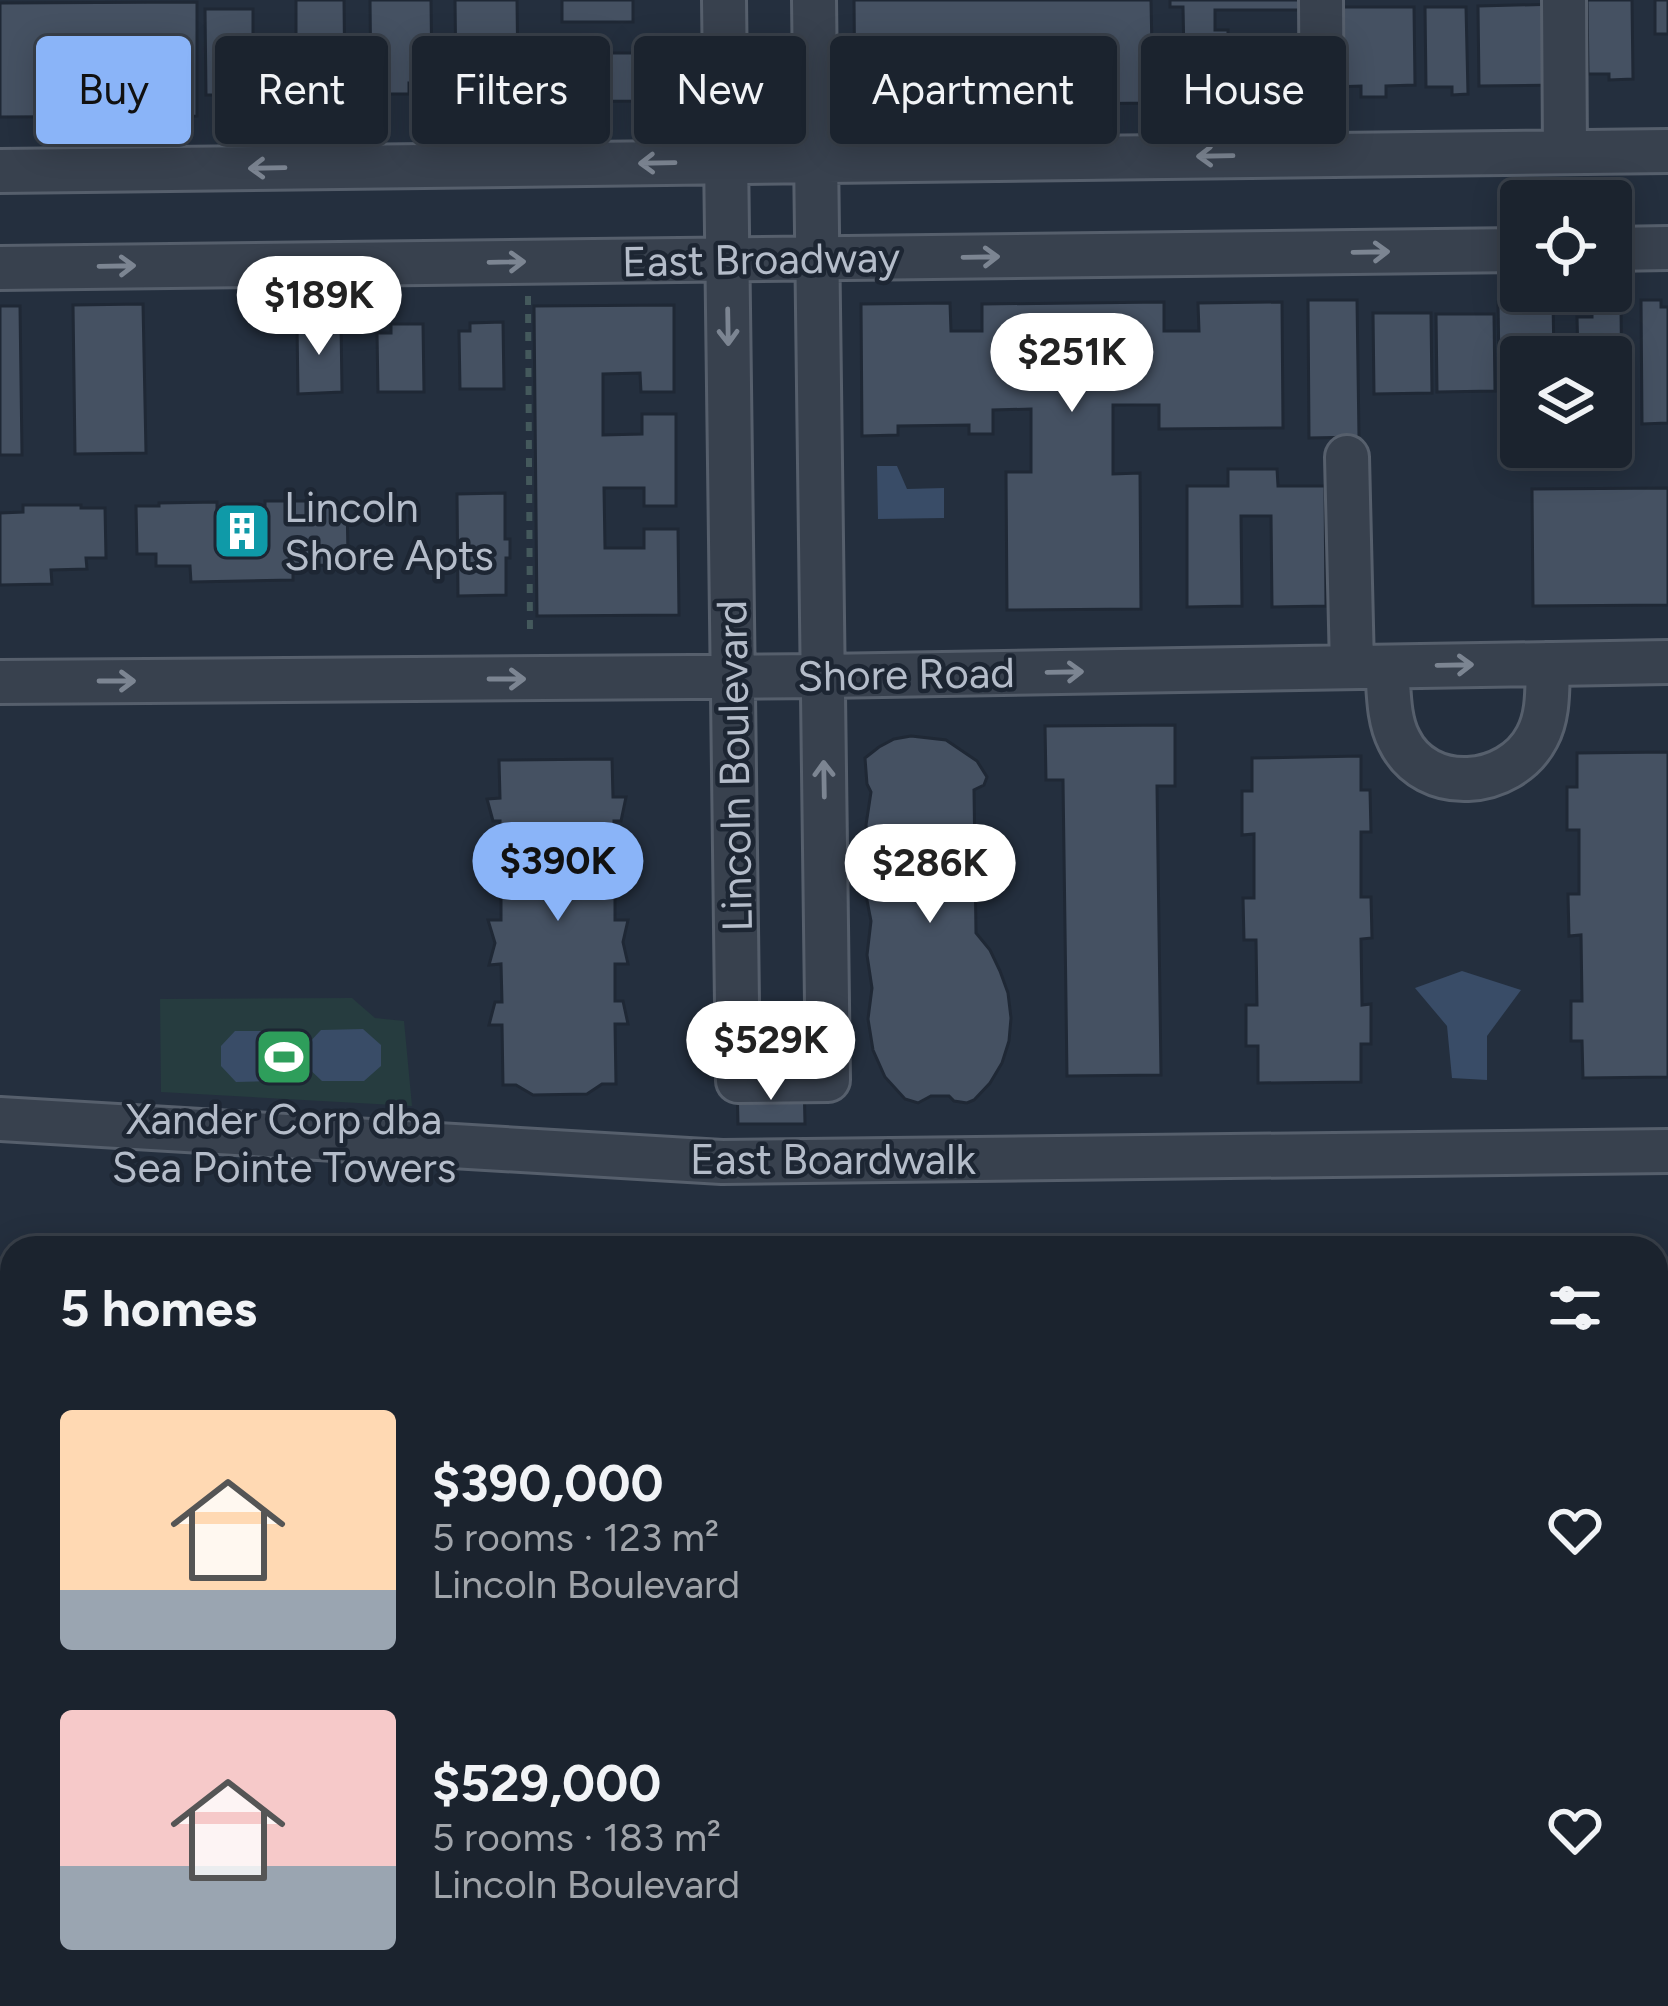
<!DOCTYPE html>
<html lang="en">
<head>
<meta charset="utf-8">
<style>
  body { margin:0; font-family:Figtree,sans-serif; background:#282f3a; color:#f1f3f6; height:100vh; display:flex; flex-direction:column; font-size:45px; white-space:nowrap }
  * { box-sizing:border-box; margin:0 }
  p { font-size:39px; color:#a0a4aa }
  .icon { flex:none; width:66px; height:66px; fill:none; stroke:currentColor; stroke-width:2; stroke-linecap:round; stroke-linejoin:round }
  .map { position:relative; flex:1; overflow:hidden }
  .details { position:absolute; left:0px; top:1236px; width:1668px; height:771px; display:flex; flex-direction:column; background:#1b232e; border-radius:36px 36px 0 0; box-shadow:0 6px 30px #0003,0 0 0 3px #39404a }
  .details>* { flex:none }
  .top-card { position:absolute; left:36px; top:36px; width:1596px; height:108px; display:flex; gap:24px }
  .controls { position:absolute; left:1500px; top:180px; display:grid; gap:24px }
  .controls a { display:grid; place-items:center; width:132px; height:132px; border-radius:12px; background:#1b232e; box-shadow:0 6px 30px #0003,0 0 0 3px #39404a; font-size:60px }
  .price { position:absolute; translate:-50% -102px; padding:0 27px; border-radius:42px; background:#fff; color:#222; font-size:39px; line-height:78px; filter:drop-shadow(0 3px 6px #0008) }
  .price::after { content:''; position:absolute; left:50%; top:72px; width:36px; height:27px; margin-left:-18px; background:inherit; clip-path:polygon(0 0,100% 0,50% 100%) }
  .price.selected { background:#8ab4f8; color:#111 }
  ul { padding:0; list-style:none }
  li { display:flex; align-items:center; gap:36px; height:300px; padding:0 60px }
  li span { display:grid; place-items:center; flex:none; width:336px; height:240px; border-radius:12px; color:#555 }
  li>.icon { margin-inline-start:auto }
  span .icon { width:144px; height:144px; fill:#fffc; stroke-width:1 }
  li b { font-size:51px }
  h2 { display:flex; justify-content:space-between; align-items:center; height:144px; padding:0 60px; font-size:51px }
  .pill { padding:0 42px; border-radius:12px; background:#1b232e; box-shadow:0 6px 30px #0003,0 0 0 3px #39404a; font-size:42px; line-height:108px }
  .pill.selected { background:#8ab4f8; color:#111 }
  .map>svg:first-child { display:block }
  .green { fill:#263c3f }
  .water { fill:#394c67 }
  .building { fill:#455162; stroke:#1f2835; stroke-width:3 }
  .lines { fill:none; stroke-linecap:round; stroke-linejoin:round }
  .minor-casing { stroke:#565f6c; stroke-width:48 }
  .path { stroke:#44595c; stroke-width:6; stroke-dasharray:9 9; stroke-linecap:butt }
  .minor { stroke:#38414e; stroke-width:42 }
  .oneway { stroke:#7c8592 }
  .labels { text-anchor:middle; stroke-width:9; stroke-linejoin:round; paint-order:stroke }
  .street-label { font-size:42px; fill:#b4bcc9; stroke:#1d2633 }
  .poi-label { font-size:42px; fill:#b4bcc9; stroke:#1d2633; text-anchor:start }
</style>
</head>
<body>
<div class="map">
<svg width="1668" height="2006" viewBox="0 0 1668 2006">
  <rect width="100%" height="100%" fill="#242f3e"/>
  <path class="green" d="M352,998l23,20 29,3 8,85 -251,-14 -1,-93z"/>
  <path class="water" d="M877,466h20l10,23 37,-1v30l-66,1z
    M1462,971l59,19 -34,46v44l-35,-2 -5,-52 -32,-38z
    M363,1029l18,16v21l-17,15h-42l-16,-15v-20l15,-16z
    M235,1031h38l15,15v20l-14,15 -38,1 -15,-16v-20z
    M12,1596v399h1644v-365h12v376h-1668v-408z"/>
  <path class="building" d="M296,0h48l1,92h-39v-8h-10z
    M370,0h61l1,83h-23v11h-38z
    M455,0h62l1,79 -62,1z
    M562,0h71v22h-71z
    M854,0h297l2,103 -298,3z
    M1170,0h144v10h-99v20h13v25l58,-1v50l-101,1 -2,-98h-13z
    M1587,0h45l1,79 -24,1v-6h-21z
    M1655,0h13v34h-13z
    M197,2v114l-197,1v-114z
    M1560,4l1,81 -82,1 -1,-80z
    M1331,7h83l1,78 -29,1v11h-25v-11l-29,1z
    M1425,7h41l2,87 -16,1v-8h-26z
    M205,9h48v86h-47z
    M548,53h85l1,48 -86,1z
    M1308,300h49l2,137 -50,1z
    M1641,300h20v7h7v116l-26,1z
    M1164,302v29h35l-1,-28 84,-1 1,126 -124,1v-24h-46v69l27,-1 1,136 -134,1 -1,-138h25v-63l-38,1v24h-24v-9l-71,1v9l-36,1 -1,-132 89,-1 1,28h31v-27z
    M1498,302h55l1,55h-33v8h-22z
    M143,304l3,149 -71,1 -2,-149z
    M674,305v87h-33l-1,-19 -37,1v61l39,-1v-20h34v92h-32v-18h-40l1,60h39v-19h34l1,86 -142,1 -3,-310z
    M0,306h20l2,149h-22z
    M1621,308l1,88 -11,1v-40h-33l-1,-40h15v-8z
    M1373,313h58l1,80 -58,1z
    M1436,314h58l1,77 -58,1z
    M503,322l1,67h-44l-1,-58h11v-8z
    M341,323l1,69 -44,2 -1,-70z
    M391,324h32l1,68h-46l-1,-59h14z
    M1228,469h49l1,17h47l1,120 -54,1 -1,-91h-30l1,90 -55,1v-121h41z
    M1668,488v117l-135,1 -1,-117z
    M505,493v46h5v19h-4v37l-48,1 -1,-102z
    M265,501h58v3h24l1,50h-20v11l-35,1v14l-102,2 -1,-16h-34v-12h-19l-1,-48h23v-3l58,-1v7l48,-1z
    M23,505h58v3h24l1,50h-20l1,11 -36,1 1,14 -52,1v-72l23,-1z
    M1175,725v61h-18l4,289 -94,1 -4,-296h-17l-1,-54z
    M911,736l35,4 31,21 10,16 -3,8 -10,5 2,143 14,17 10,21 8,22 3,25 -2,23 -7,22 -12,20 -16,17 -7,3 -13,-2 -5,-5h-18l-13,7 -13,-4 -20,-22 -12,-27 -5,-31 4,-31 -5,-33 4,-34 -6,-31 6,-34 -5,-31 5,-33 -4,-8 -2,-26 14,-11 15,-8z
    M1668,752v325l-85,1 -1,-37h-11v-40h11l-1,-66 -12,1 -1,-42h11v-64h-12v-43h10v-34z
    M1361,756v34h9l1,42h-10v65h10l1,41 -11,1 1,66 9,-1v40h-10v38l-103,1v-37h-12v-41h11l-1,-65h-12l-1,-42h11v-64l-12,1v-44h10v-33z
    M612,759l1,38h13l-5,24h-7v18h13l-7,22 6,21 -11,-1v39h13l-5,22 5,22h-13v37h8l5,23h-13l1,60h-14l-15,10 -54,1 -17,-10h-13l-1,-60h-13l6,-23h7l-1,-38 -12,1 6,-22 -7,-23h13v-37l-13,1 5,-22 -6,-23h13v-18h-7l-6,-22 13,-1 -1,-38z
    M804,1081l1,43h-67l-1,-42z"/>
  <g class="lines">
    <defs>
      <path id="minor" d="M724,0l14,1081 90,-1 -14,-1080
        M1321,0l1,155
        M1564,0l1,152
        M0,171l1668,-20
        M1611,249l57,-1
        M0,268l1521,-18
        M1347,457l5,210
        M1387,667c2,24 1,52 12,73 27,56 111,49 138,-3 12,-22 10,-49 11,-73
        M0,682l823,-6 845,-14
        M0,1119l722,43 946,-11"/>
    </defs>
    <use href="#minor" class="minor-casing"/>
    <path class="path" d="M528,296l2,336"/>
    <use href="#minor" class="minor"/>
  </g>
  <defs><path id="oneway-shaft" d="M-6 0H5M1.5-3L5.5 0L1.5 3" fill="none" stroke-width="1.6" stroke-linecap="round" stroke-linejoin="round" transform="scale(3)"/></defs>
  <g class="oneway">
    <use href="#oneway-shaft" transform="translate(1215 156) rotate(179)"/>
    <use href="#oneway-shaft" transform="translate(657 163) rotate(179)"/>
    <use href="#oneway-shaft" transform="translate(267 168) rotate(179)"/>
    <use href="#oneway-shaft" transform="translate(1371 252) rotate(-1)"/>
    <use href="#oneway-shaft" transform="translate(981 257) rotate(-1)"/>
    <use href="#oneway-shaft" transform="translate(507 262) rotate(-1)"/>
    <use href="#oneway-shaft" transform="translate(117 266) rotate(-1)"/>
    <use href="#oneway-shaft" transform="translate(728 327) rotate(89)"/>
    <use href="#oneway-shaft" transform="translate(1455 665) rotate(-1)"/>
    <use href="#oneway-shaft" transform="translate(1065 672) rotate(-1)"/>
    <use href="#oneway-shaft" transform="translate(507 679)"/>
    <use href="#oneway-shaft" transform="translate(117 681)"/>
    <use href="#oneway-shaft" transform="translate(824 779) rotate(-91)"/>
  </g>
  <defs>
    <symbol id="building-square" viewBox="-11 -11 22 22"><rect x="-9" y="-9" width="18" height="18" rx="4" fill="#0f9aa8" stroke="#1d2633"/><path d="M-4-6H4V6H1V3H-1V6H-4ZM-2.5-4.3h1.7v1.8h-1.7ZM.8-4.3h1.7v1.8H.8ZM-2.5-1h1.7V.8h-1.7ZM.8-1h1.7V.8H.8Z" fill="#fff"/></symbol>
    <symbol id="stadium-square" viewBox="-11 -11 22 22"><rect x="-9" y="-9" width="18" height="18" rx="4" fill="#2e9e5b" stroke="#1d2633"/><path d="M0-5a6.5 5 0 1 0 0 10a6.5 5 0 1 0 0-10ZM-3.5-1.8h7v3.6h-7Z" fill="#fff"/></symbol>
  </defs>
  <g fill-rule="evenodd">
    <use href="#building-square" x="209" y="498" width="66" height="66"/>
    <use href="#stadium-square" x="251" y="1024" width="66" height="66"/>
  </g>
  <g class="labels">
    <g class="street-label">
      <text transform="translate(761 259) rotate(-1)" y="15">East Broadway</text>
      <text transform="translate(906 674) rotate(-1)" y="15">Shore Road</text>
      <text transform="translate(734 766) rotate(-91)" y="15">Lincoln Boulevard</text>
      <text x="833" y="1174">East Boardwalk</text>
    </g>
    <g class="poi-label">
      <text x="284" y="522">Lincoln<tspan x="284" dy="48">Shore Apts</tspan></text>
      <text x="284" y="1134" text-anchor="middle">Xander Corp dba<tspan x="284" dy="48">Sea Pointe Towers</tspan></text>
    </g>
  </g>
</svg>
<div class="controls">
<a><svg class="icon" aria-label="locate" viewBox="0 0 24 24"><circle cx="12" cy="12" r="6"/><path d="M12 2v4M12 18v4M2 12h4M18 12h4"/></svg></a>
<a><svg class="icon" aria-label="layers" viewBox="0 0 24 24"><path d="M12 4l9 5-9 5-9-5zM3 14l9 5 9-5"/></svg></a>
</div>
<b class="price" style="left:319px;top:358px">$189K</b>
<b class="price" style="left:1072px;top:415px">$251K</b>
<b class="price selected" style="left:558px;top:924px">$390K</b>
<b class="price" style="left:930px;top:926px">$286K</b>
<b class="price" style="left:771px;top:1103px">$529K</b>
<div class="top-card">
<a class="pill selected">Buy</a>
<a class="pill">Rent</a>
<a class="pill">Filters</a>
<a class="pill">New</a>
<a class="pill">Apartment</a>
<a class="pill">House</a>
</div>
<section class="details">
<h2>5 homes<svg class="icon" aria-label="filters" viewBox="0 0 24 24"><path d="M4 7h16M4 17h16"/><circle cx="9" cy="7" r="2"/><circle cx="15" cy="17" r="2"/></svg></h2>
<ul>
<li><span style="background:linear-gradient(#ffd9b3 75%,#9aa5b1 0)"><svg class="icon" aria-label="home" viewBox="0 0 24 24"><path d="M3 11l9-7 9 7M6 9v11h12V9"/></svg></span><div><b>$390,000</b><p>5 rooms · 123 m²</p><p>Lincoln Boulevard</p></div><svg class="icon" aria-label="heart" viewBox="0 0 24 24"><path d="M12 20l-8-8c-3-5 5-10 8-4 3-6 11-1 8 4z"/></svg></li>
<li><span style="background:linear-gradient(#f6c9c9 65%,#9aa5b1 0)"><svg class="icon" aria-label="home" viewBox="0 0 24 24"><path d="M3 11l9-7 9 7M6 9v11h12V9"/></svg></span><div><b>$529,000</b><p>5 rooms · 183 m²</p><p>Lincoln Boulevard</p></div><svg class="icon" aria-label="heart" viewBox="0 0 24 24"><path d="M12 20l-8-8c-3-5 5-10 8-4 3-6 11-1 8 4z"/></svg></li>
</ul>
</section>
</div>
</body>
</html>
